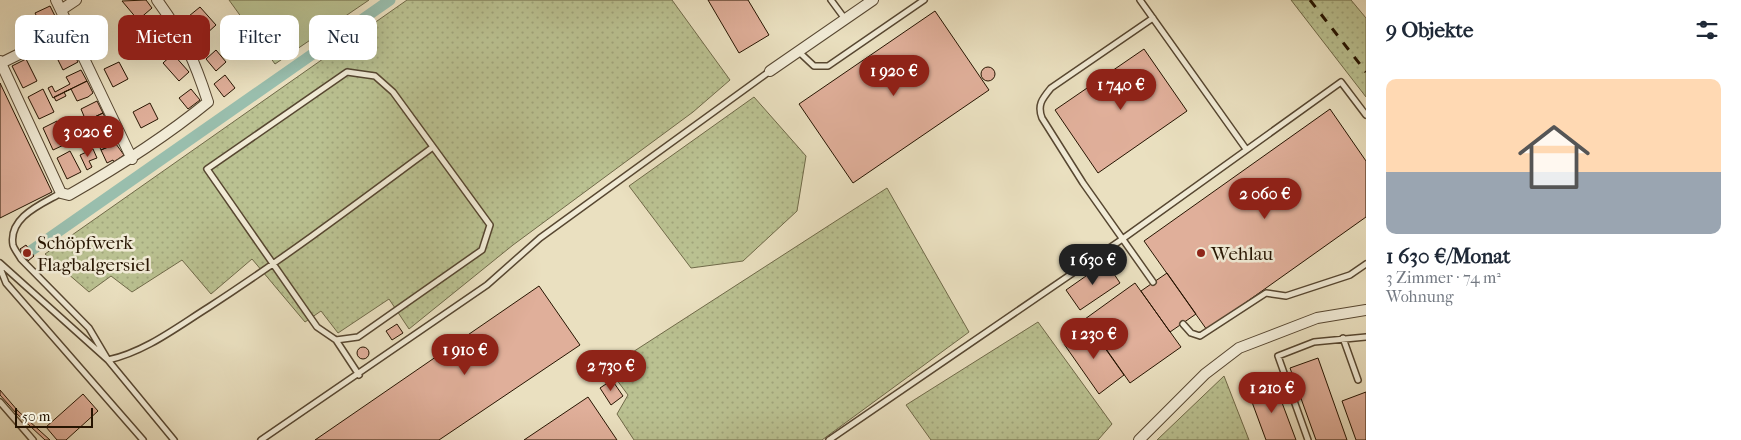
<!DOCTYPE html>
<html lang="de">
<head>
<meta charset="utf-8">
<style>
  body { margin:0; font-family:"IM FELL French Canon",serif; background:#f2f2f3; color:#1f2937; height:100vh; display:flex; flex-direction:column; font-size:19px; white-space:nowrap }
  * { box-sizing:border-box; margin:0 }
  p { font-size:16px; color:#747a83 }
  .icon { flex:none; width:28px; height:28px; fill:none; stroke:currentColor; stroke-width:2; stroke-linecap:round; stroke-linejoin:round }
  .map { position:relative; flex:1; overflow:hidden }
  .sheet { display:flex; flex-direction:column; background:#fff; width:375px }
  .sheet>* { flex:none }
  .guide { position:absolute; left:15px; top:15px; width:475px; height:45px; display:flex; gap:10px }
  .scale { position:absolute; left:15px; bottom:12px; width:78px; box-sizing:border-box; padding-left:5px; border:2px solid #261401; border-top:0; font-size:14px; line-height:18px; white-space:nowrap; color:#261401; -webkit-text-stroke:4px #f1ebd6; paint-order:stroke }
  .price { position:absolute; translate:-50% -42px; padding:0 11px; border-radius:18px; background:#8f2418; color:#fff; font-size:16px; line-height:32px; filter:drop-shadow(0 1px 2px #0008) }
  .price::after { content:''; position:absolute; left:50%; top:30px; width:15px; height:11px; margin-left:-8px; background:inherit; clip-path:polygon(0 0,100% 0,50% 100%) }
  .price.active { background:#222; color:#fff }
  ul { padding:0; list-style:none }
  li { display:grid; align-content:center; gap:10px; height:265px; padding:0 20px }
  li span { display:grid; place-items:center; height:155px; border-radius:10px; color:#555 }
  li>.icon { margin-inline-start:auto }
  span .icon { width:90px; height:90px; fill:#fffc; stroke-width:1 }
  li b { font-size:21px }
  h2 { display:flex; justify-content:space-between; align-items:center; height:60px; padding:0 20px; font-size:21px }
  .tag { padding:0 18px; border-radius:10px; background:#fff; box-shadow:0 5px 20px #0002; font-size:18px; line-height:45px }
  .tag.active { background:#8f2418; color:#fff }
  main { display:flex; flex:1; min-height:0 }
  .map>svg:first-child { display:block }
  .grass { fill:url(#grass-dots); stroke:#706a49 }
  .garden { fill:#bac191; stroke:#706a49 }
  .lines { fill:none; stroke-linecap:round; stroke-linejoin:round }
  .canal { stroke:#99bead; stroke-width:11 }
  .building { fill:#e0af9a; stroke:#261401 }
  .lane-casing { stroke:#574731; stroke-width:8 }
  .street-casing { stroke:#574731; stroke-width:12 }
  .lane { stroke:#f1ebd6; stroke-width:5 }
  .street { stroke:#f1ebd6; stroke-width:10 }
  .rail { stroke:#261401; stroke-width:3; stroke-dasharray:9 9; stroke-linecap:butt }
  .poi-dot { fill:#8f2418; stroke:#f1ebd6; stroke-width:2 }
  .labels { text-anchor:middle; stroke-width:5; stroke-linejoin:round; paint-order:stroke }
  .poi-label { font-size:19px; fill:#261401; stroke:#f1ebd6; text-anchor:start }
</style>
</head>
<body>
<main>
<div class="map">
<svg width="1366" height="440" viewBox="0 0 1366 440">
  <defs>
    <pattern id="grass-dots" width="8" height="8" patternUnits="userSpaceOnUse" patternTransform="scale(1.25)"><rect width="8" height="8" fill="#bac191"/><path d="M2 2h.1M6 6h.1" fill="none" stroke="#a0a57b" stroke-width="1.8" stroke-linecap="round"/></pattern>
  </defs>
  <rect width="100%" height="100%" fill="#eae0c0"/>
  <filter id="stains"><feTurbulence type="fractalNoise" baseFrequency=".004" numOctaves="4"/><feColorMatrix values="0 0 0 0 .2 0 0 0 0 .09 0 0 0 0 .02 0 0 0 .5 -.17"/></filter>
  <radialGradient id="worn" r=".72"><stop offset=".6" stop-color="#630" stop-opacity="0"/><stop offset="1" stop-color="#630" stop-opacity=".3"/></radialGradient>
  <path class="grass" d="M407,0h265l58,80 -37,32 -180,133 -104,84 -20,-30 -51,34 -17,-22 -16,11 -53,-63 -41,35 -29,-34 -50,32 -21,-16 -22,16 -44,-38z
    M1291,0h60l15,18v79z
    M754,97l52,59 -9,55 -54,50 -52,7 -62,-82z
    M887,188l82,144 -147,108h-188l-17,-26 11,-19 -20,-27z
    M1038,322l74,102 -14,16h-167l-25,-35z
    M1224,376l25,64h-92z"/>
  <path class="garden" d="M229,0h140l-94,64z"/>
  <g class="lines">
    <path class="canal" d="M32,250l358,-250"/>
  </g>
  <path class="building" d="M146,0l6,8 -14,12 -16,-19z
    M708,0h40l21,35 -30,18z
    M50,6l11,22 -15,7 -11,-22z
    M200,7l16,18 -11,10 -16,-19z
    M935,11l54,79 -136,93 -54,-79z
    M96,20l11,22 -15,7 -10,-22z
    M153,23l16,18 -10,9 -16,-18z
    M66,39l6,12 -15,7 -6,-11z
    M1144,49l43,62 -89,62 -43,-63z
    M216,50l10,12 -10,9 -10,-12z
    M72,51l6,11 -15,8 -6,-12z
    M173,54l16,18 -10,9 -16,-18z
    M26,59l11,22 -14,7 -11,-22z
    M119,62l9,17 -15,8 -9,-18z
    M981 74a7 7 0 1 1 14 0a7 7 0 1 1-14 0Z
    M81,70l6,11 -34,17 -5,-10 4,-2 3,6 15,-8 -4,-7z
    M225,75l10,13 -11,9 -10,-13z
    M87,81l6,12 -5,4 -11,4 -6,-12 -7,3 2,4 -10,5 -2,-4z
    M0,83l52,109 -52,26z
    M43,89l11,23 -15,7 -11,-22z
    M191,89l9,11 -12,9 -9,-11z
    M97,101l6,12 -17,8 -5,-12z
    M150,103l8,16 -17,9 -8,-16z
    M1330,109l36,52v56l-159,113 -63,-89z
    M103,113l5,11 -16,8 -6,-11z
    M78,119l2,3 -11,5 -2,-3z
    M57,121l11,22 -15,7 -10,-22z
    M111,131l5,12 -15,7 -5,-11z
    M116,144l8,11 -10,7 -1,-2 -6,3 -6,-13z
    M93,149l4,9 -8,3 3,6 -5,3 -7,-15z
    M70,151l11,21 -14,7 -10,-21z
    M26,245l8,11 -6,5 -8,-12z
    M1106,262l14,21 -40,27 -14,-20z
    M1167,273l29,41 -26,18 -29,-41z
    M1135,283l46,64 -51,36 -45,-64z
    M539,286l41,59 -141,95h-124z
    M397,324l6,9 -11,7 -6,-9z
    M1090,327l34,48 -25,19 -35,-50z
    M357 353a6 6 0 1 1 12 0a6 6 0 1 1-12 0Z
    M1318,358l29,82h-31l-26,-72z
    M612,380l11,16 -12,9 -11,-17z
    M1275,384l21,56h-30l-17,-46z
    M0,390l18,21 32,29h-5l-29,-27 -16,-18z
    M1366,392v48h-10l-14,-39z
    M83,394l15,17 -32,29h-9l-11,-13z
    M588,397l29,43h-93z"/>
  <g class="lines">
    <defs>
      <path id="lane" d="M831,0l14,19
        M1140,0l106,149
        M798,51l16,15h14l96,-66
        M347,72l28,4 18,16 97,133 -8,25 -124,87 -22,3 -19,-13 -110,-158z
        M61,193c-19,11 -53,24 -48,52 1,4 6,10 8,14l68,69 19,32c37,-8 69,-33 101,-53 77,-50 150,-105 224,-160
        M0,263l108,97 66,80
        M0,268l6,15 137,157
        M1153,282l-70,-99 -41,-65c-5,-13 0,-19 9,-30l102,-70
        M1183,324l8,9 9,3 66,-43 20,3 64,-21 16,-11
        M1343,338l15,42
        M336,340l23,35
        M0,402l33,38
        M261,440l226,-155 53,-47 230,-167
        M829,440l292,-200 220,-158 25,33
        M1308,440l-30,-84 36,-14 52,-5"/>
      <path id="street" d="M56,0l76,159
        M61,10l15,-10
        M0,61l61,132 8,2c49,-28 95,-57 139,-93 -14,-43 -24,-65 -51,-102
        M1,63l69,-34
        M770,71l103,-71
        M1139,440l66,-66 34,-26 78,-30 49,-8"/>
    </defs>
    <use href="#lane" class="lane-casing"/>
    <use href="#street" class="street-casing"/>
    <use href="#lane" class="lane"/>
    <use href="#street" class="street"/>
    <path class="rail" d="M1310,0l56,72"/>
  </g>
  <g class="poi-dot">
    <circle cx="27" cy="253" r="5"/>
    <circle cx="1201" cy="253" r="5"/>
  </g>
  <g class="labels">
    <g class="poi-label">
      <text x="37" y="249">Schöpfwerk<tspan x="37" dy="22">Flagbalgersiel</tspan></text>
      <text x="1211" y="260">Wehlau</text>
    </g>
  </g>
  <rect width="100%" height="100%" filter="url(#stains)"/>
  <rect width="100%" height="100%" fill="url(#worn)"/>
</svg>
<div class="scale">50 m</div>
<b class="price" style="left:894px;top:97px">1 920 €</b>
<b class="price" style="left:1121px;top:111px">1 740 €</b>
<b class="price" style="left:88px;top:158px">3 020 €</b>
<b class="price" style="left:1265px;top:220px">2 060 €</b>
<b class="price active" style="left:1093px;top:286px">1 630 €</b>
<b class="price" style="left:1094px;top:360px">1 230 €</b>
<b class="price" style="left:465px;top:376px">1 910 €</b>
<b class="price" style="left:611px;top:392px">2 730 €</b>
<b class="price" style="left:1272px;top:414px">1 210 €</b>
<div class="guide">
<a class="tag">Kaufen</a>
<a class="tag active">Mieten</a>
<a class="tag">Filter</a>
<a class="tag">Neu</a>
</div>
</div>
<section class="sheet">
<h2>9 Objekte<svg class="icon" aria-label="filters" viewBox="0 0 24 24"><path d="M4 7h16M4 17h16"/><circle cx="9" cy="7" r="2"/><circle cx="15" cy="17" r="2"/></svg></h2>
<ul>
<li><span style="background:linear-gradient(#ffd9b3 60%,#9aa5b1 0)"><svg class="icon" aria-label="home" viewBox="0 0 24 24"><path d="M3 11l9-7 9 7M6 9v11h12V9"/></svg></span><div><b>1 630 €/Monat</b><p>3 Zimmer · 74 m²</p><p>Wohnung</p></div></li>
</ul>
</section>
</main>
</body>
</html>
